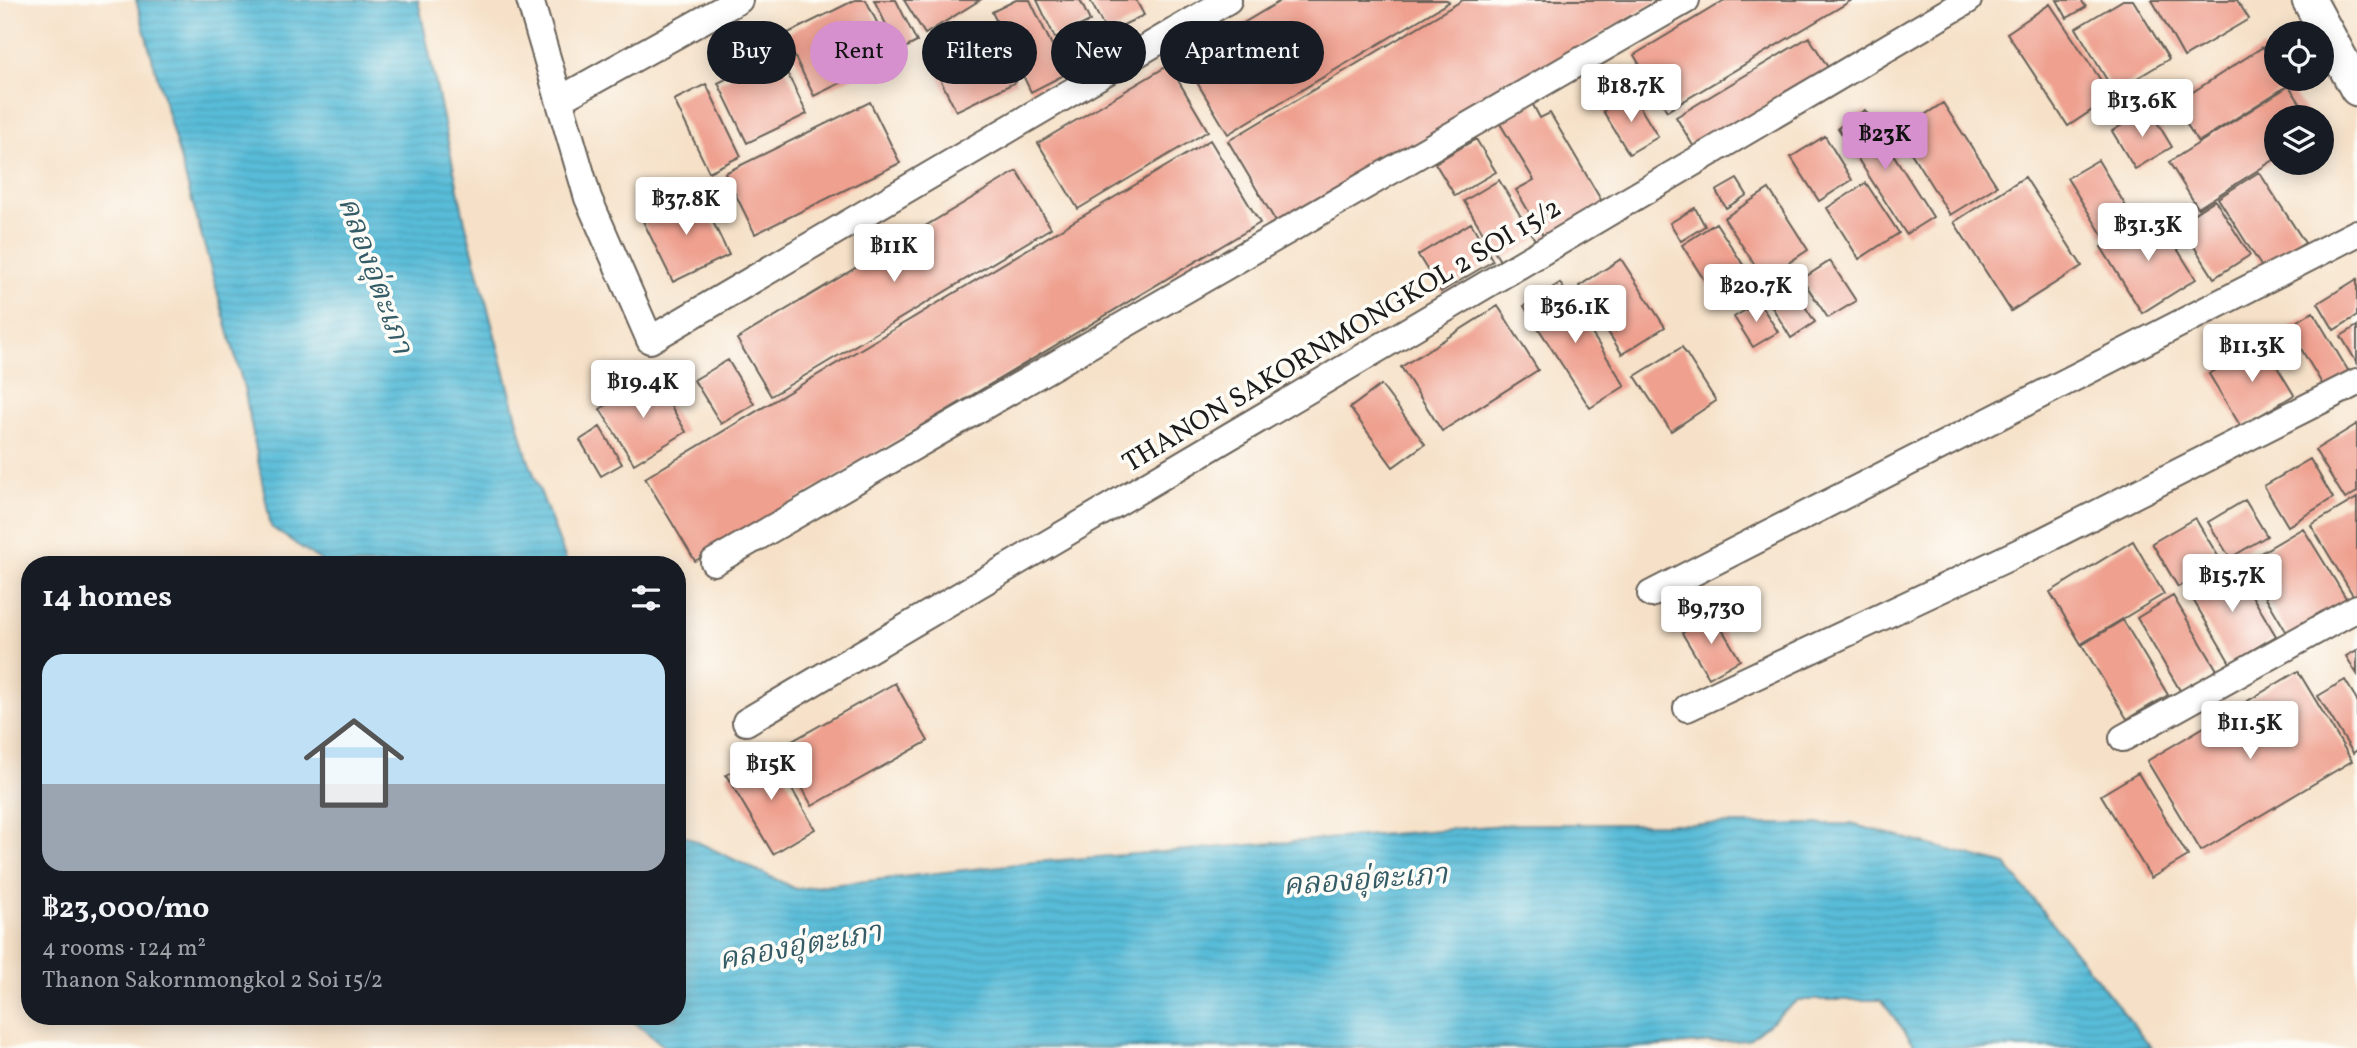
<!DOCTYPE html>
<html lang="en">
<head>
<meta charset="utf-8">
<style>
  body { margin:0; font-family:Vollkorn,"Noto Serif Thai",serif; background:#20242c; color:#f1f3f6; height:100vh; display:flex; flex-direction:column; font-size:26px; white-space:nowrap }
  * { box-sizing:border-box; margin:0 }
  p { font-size:23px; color:#9ea1a6 }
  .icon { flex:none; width:38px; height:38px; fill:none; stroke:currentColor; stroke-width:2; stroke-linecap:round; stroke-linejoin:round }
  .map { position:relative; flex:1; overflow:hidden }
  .drawer { position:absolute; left:21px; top:556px; width:665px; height:469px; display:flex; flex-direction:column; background:#171b24; border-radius:28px; box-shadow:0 4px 18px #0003 }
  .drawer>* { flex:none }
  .hud { position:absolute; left:707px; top:21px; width:665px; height:63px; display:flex; gap:14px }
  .fabs { position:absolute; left:2264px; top:21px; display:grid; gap:14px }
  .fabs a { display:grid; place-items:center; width:70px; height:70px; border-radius:50%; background:#171b24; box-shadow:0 4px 18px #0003; font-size:35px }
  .price { position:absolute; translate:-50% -60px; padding:0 16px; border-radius:7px; background:#fff; color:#222; font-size:23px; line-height:46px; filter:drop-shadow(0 2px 4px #0008) }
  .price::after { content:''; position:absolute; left:50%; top:42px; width:21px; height:16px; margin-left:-10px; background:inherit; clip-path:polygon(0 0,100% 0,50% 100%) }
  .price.on { background:#d690ce; color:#111 }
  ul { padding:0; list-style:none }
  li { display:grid; align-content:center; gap:14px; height:371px; padding:0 21px }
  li+li { border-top:2px solid #363941 }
  li span { display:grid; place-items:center; height:217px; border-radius:21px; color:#555 }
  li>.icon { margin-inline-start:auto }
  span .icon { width:126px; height:126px; fill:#fffc; stroke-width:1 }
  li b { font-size:30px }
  h2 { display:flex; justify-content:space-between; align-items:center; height:84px; padding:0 21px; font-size:30px }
  .chip { padding:0 24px; border-radius:32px; background:#171b24; box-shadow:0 4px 18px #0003; font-size:24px; line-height:63px }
  .chip.on { background:#d690ce; color:#111 }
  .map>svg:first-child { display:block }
  .water { fill:url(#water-rules); stroke:#3a6c7a; stroke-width:2 }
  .building { fill:#efa08f }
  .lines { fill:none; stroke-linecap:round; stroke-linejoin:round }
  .minor-casing { stroke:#686158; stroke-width:30 }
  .tertiary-casing { stroke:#686158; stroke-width:37 }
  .minor { stroke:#fff; stroke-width:26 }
  .tertiary { stroke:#fff; stroke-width:33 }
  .labels { text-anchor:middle; stroke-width:7; stroke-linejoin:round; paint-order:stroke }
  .street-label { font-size:28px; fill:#1c1c1c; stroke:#fdfcf7 }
  .water-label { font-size:30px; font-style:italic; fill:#345c67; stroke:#fdfcf7 }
</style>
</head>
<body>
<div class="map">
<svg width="2357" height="1048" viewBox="0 0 2357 1048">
  <defs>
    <pattern id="water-rules" width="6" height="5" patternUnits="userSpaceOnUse" patternTransform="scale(1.75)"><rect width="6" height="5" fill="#59bcd8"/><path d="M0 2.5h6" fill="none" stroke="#4da1b9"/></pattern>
  </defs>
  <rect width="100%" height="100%" fill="#fdfcf7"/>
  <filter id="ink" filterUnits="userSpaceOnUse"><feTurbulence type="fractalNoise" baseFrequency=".0143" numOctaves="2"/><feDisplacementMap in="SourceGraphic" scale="14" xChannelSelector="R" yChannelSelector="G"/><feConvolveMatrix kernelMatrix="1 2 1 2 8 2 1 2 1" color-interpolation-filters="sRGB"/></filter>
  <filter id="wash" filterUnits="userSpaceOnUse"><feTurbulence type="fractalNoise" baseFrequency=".00686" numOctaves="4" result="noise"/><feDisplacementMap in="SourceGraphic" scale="28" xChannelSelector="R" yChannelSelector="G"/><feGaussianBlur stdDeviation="1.57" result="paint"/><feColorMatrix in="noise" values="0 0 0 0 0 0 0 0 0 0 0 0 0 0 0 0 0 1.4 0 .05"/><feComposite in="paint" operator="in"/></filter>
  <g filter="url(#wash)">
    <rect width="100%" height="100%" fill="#f6e1c8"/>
    <path class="water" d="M136,0h282l47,222 62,234 41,109h-241l-56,-38 -27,-139z
      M1516,824h335l155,41 146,183h-235l-36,-48h-83l-50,40 -118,8h-964l-38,-31h49v-185l119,57 239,-27z"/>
    <g id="blocks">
      <path class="building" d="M855,0h11l28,57 -80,39 -30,-61z
        M874,0h22l21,42 -18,9z
        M904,0h76l-55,34z
        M1016,0h14l36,74 -35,18 -39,-80z
        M1037,0h43l10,21 -35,17z
        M1090,0h46l8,15 -37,18z
        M1282,0h165l2,2 -221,132 -45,-75z
        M1463,0h195l-379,227 -51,-86z
        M1725,0h127l-185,111 -33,-56z
        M2057,0h24l5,7 -19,11z
        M2123,0h10l36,59 -55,33 -38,-64z
        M2152,0h85l12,19 -65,38z
        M2050,4l62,93 -44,29 -61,-93z
        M988,26l28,56 -60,29 -28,-56z
        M1809,37l20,32 -134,80 -19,-32z
        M2263,47l14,22v10h6l4,7 -89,56 -24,-38z
        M778,53l29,61 -60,29 -29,-60z
        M1169,65l39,66 -130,78 -40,-66z
        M706,84l35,72 -32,16 -35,-72z
        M2289,86l20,31h-32v41l-79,50 -29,-46z
        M1632,94l26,43 -29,17 -26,-43z
        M870,102l30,61 -145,71 -30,-61z
        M1532,103l8,15 10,-5 54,92 -59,34 -29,-49 18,-10 -35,-58z
        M1943,103l54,83 -47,29 -52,-83z
        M2149,109l23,38 -37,22 -23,-38z
        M1865,110l68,107 -27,17 -68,-106z
        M1825,136l27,44 -33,21 -28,-44z
        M1476,139l20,33 -41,24 -20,-33z
        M1210,140l50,83 -565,338 -50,-83z
        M2098,160l35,58 -30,18 -36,-58z
        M1017,171l34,57 -280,168 -34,-57z
        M2259,172l46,71 -42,26 -45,-71z
        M2025,177l57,89 -71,45 -57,-89z
        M1737,179l10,16 -21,13 -10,-17z
        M1499,180l36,60 -35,21 -36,-60z
        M1866,183l33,50 -40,26 -32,-51z
        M1769,189l39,61 -44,29 -40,-61z
        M698,191l31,64 -56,27 -31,-63z
        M2215,200l35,55 -36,23 -35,-55z
        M1695,208l10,18 -24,15 -11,-18z
        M2154,212l42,67 -54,34 -41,-66z
        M1471,223l22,38 -52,31 -23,-37z
        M1716,223l37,57 -35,22 -36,-57z
        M1621,259l44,68 -43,27 -43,-68z
        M1830,261l26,40 -28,17 -26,-39z
        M2357,279v37l-23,14 -16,-27z
        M1560,283l65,103 -35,22 -66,-102z
        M1793,288l22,34 -24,16 -22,-36z
        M1759,302l19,30 -25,15 -19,-30z
        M1498,306l40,64 -96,61 -41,-64z
        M2313,312l39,65 -25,15 -39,-65z
        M2357,326v37l-16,-27z
        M2262,342l32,53 -53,32 -32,-53z
        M1682,347l34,54 -45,30 -36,-55z
        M728,360l26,44 -33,20 -27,-44z
        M654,377l32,55 -52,32 -34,-55z
        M1381,385l44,59 -32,23 -43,-59z
        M2357,424v68l-12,7 -30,-49z
        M600,427l22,37 -21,12 -21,-36z
        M2310,459l23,39 -45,28 -24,-40z
        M2357,498v104l-46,-77z
        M2245,500l22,36 -37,22 -22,-36z
        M2195,518l26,43 -43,26 -26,-44z
        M2303,528l46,75 -59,35 -45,-76z
        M2133,541l31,53 -83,50 -31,-52z
        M2233,564l43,72 -46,27 -42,-72z
        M2173,596l44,74 -36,22 -44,-74z
        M1713,614l27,46 -31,18 -27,-45z
        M2123,620l45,75 -41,24 -45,-74z
        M2357,650v24l-11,-18z
        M2298,671l54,90 -151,90 -54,-90z
        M2345,680l12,20v50l-4,3 -35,-57z
        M895,683l33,58 -116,65 -32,-58z
        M769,750l46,79 -42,25 -47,-79z
        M2138,773l50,83 -37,22 -50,-83z"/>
    </g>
  </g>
  <g filter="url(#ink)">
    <use href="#blocks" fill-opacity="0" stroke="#686158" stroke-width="2"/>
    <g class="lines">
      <defs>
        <path id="minor" d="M530,0l58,198 62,142 578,-340
          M559,100l180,-100
          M714,562l972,-562
          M1651,594l706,-361
          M1687,708l354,-166 316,-160
          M746,722l1222,-722
          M2123,738l234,-130"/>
        <path id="tertiary" d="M2309,0l48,89"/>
      </defs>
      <use href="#minor" class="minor-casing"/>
      <use href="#tertiary" class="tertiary-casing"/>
      <use href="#minor" class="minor"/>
      <use href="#tertiary" class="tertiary"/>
    </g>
  </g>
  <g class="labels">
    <g class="street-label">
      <text transform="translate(1341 334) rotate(-31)" y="10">THANON SAKORNMONGKOL 2 SOI 15/2</text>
    </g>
    <g class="water-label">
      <text transform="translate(376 275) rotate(70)" y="10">คลองอุ่ตะเภา</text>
      <text transform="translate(1365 879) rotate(-4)" y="10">คลองอุ่ตะเภา</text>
      <text transform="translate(800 945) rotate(-10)" y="10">คลองอุ่ตะเภา</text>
    </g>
  </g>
</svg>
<div class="fabs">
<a><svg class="icon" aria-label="locate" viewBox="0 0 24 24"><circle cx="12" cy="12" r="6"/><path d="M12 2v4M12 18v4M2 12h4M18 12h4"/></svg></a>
<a><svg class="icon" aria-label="layers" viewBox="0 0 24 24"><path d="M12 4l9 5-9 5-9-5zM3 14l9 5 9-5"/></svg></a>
</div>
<b class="price" style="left:1631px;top:124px">฿18.7K</b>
<b class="price" style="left:2142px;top:139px">฿13.6K</b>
<b class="price on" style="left:1885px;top:172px">฿23K</b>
<b class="price" style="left:686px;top:237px">฿37.8K</b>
<b class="price" style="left:2148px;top:263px">฿31.3K</b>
<b class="price" style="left:894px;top:284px">฿11K</b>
<b class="price" style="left:1756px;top:324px">฿20.7K</b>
<b class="price" style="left:1575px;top:345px">฿36.1K</b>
<b class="price" style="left:2252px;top:384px">฿11.3K</b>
<b class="price" style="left:643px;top:420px">฿19.4K</b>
<b class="price" style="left:2232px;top:614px">฿15.7K</b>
<b class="price" style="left:1711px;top:646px">฿9,730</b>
<b class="price" style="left:2250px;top:761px">฿11.5K</b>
<b class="price" style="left:771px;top:802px">฿15K</b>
<div class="hud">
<a class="chip">Buy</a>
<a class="chip on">Rent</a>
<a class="chip">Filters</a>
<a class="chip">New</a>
<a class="chip">Apartment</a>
</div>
<section class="drawer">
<h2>14 homes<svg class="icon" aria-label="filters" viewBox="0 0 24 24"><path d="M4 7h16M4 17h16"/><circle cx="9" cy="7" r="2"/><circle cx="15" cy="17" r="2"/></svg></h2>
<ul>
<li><span style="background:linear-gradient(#bfe0f5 60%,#9aa5b1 0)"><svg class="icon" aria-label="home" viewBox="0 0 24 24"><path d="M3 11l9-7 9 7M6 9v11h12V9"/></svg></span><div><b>฿23,000/mo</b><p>4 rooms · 124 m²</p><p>Thanon Sakornmongkol 2 Soi 15/2</p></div></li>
</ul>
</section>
</div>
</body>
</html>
